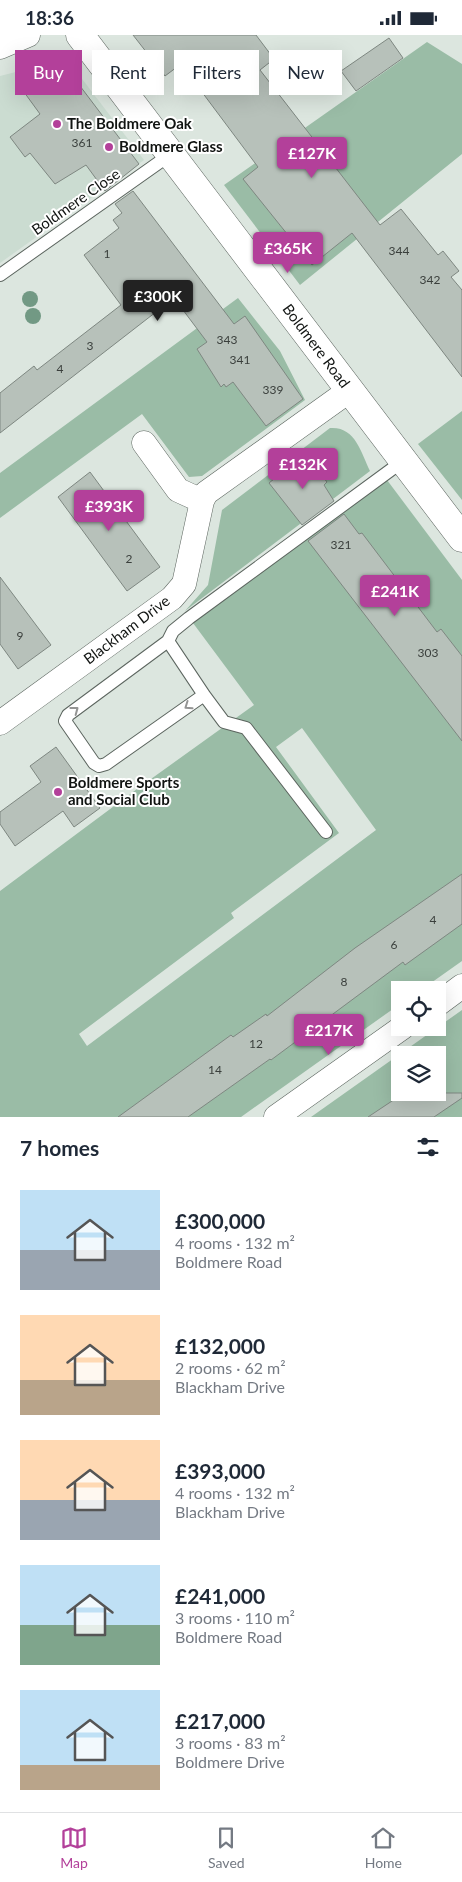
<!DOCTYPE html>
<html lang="en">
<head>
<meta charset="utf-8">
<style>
  body { margin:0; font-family:Lato,sans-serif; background:#f2f2f3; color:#1f2937; height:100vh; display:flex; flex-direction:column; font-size:19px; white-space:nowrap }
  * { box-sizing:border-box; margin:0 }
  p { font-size:16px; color:#747a83 }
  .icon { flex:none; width:28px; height:28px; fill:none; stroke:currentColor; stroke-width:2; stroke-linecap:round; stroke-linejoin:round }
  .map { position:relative; height:1082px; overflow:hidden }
  .sheet { display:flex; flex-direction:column; background:#fff; flex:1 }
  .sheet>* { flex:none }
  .hud { position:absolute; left:15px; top:15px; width:432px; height:45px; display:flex; gap:10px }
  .fabs { position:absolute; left:391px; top:946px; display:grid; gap:10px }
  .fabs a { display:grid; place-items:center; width:55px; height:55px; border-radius:0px; background:#fff; box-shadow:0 5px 20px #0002; font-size:25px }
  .price { position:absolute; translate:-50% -42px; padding:0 11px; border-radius:5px; background:#b3409a; color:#fff; font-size:16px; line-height:32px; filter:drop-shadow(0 1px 2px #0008) }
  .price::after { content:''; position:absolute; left:50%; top:30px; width:15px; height:11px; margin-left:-8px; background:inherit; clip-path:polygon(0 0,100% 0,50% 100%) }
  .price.selected { background:#222; color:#fff }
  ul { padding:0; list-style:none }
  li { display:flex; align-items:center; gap:15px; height:125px; padding:0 20px }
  li span { display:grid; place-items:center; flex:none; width:140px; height:100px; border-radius:0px; color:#555 }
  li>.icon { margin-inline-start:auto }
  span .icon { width:60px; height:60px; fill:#fffc; stroke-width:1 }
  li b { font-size:21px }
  h2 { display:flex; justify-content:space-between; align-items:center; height:60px; padding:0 20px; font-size:21px }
  .tag { padding:0 18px; border-radius:0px; background:#fff; box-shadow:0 5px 20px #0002; font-size:18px; line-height:45px }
  .tag.selected { background:#b3409a; color:#fff }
  .status { display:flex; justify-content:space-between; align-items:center; height:35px; padding:0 25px; background:#fff; direction:ltr }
  .status svg { height:14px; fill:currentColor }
  .tab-bar { display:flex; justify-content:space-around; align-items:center; height:70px; border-top:1px solid #e0e1e3; background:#fff; font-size:14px; color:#747a83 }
  .tab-bar a { display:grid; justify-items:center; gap:2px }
  .tab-bar .selected { color:#b3409a }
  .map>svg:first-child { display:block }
  .built { fill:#cbdcd1 }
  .green { fill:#9abca6; fill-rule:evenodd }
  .building { fill:#b7c1ba; stroke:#7e8781 }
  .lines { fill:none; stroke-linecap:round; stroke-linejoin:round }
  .lane-casing { stroke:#5c655f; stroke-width:14 }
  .street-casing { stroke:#5c655f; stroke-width:25 }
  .secondary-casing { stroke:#5c655f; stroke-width:29 }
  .lane { stroke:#fff; stroke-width:12 }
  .street { stroke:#fff; stroke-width:24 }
  .secondary { stroke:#fff; stroke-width:28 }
  .tree { fill:#729984 }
  .oneway { stroke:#949594 }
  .poi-dot { fill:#b3409a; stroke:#fff; stroke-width:2 }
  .labels { text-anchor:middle; stroke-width:4; stroke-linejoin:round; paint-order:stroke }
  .number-label { font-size:12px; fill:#3a3f3c }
  .poi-label { font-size:15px; font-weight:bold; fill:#111412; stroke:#fff; text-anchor:start }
  .street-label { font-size:15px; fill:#111412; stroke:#fff }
</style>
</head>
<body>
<div class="status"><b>18:36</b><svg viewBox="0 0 49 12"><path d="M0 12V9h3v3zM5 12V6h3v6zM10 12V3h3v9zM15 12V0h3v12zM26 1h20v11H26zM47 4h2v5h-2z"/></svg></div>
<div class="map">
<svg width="462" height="1082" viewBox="0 0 462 1082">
  <rect width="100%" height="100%" fill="#dce6df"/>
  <path class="built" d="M55,27l12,2 9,7 68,89 -144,103v-187z"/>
  <path class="green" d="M427,7l35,22v90l-162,131 -76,-100z
    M238,263l42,53 25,49 -103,76 -13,1 -47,-63 -142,104v-45z
    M462,376v89l-44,-56z
    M330,393c25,-2 31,24 40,43l-185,140 23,-26 14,-75z
    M387,445l75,100v381l-41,29h-21v14l-159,113h-241v-226l137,-102 117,-84 -61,-82zM302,693l74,102 -289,216 -8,-12 155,-116 -3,-5 108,-80 -63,-86z
    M462,975v107h-151zM400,1020h38v38h-38z"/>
  <path class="building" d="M133,0h123l18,24 -14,11 120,155 21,-16 37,46 5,-4 16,20 -8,6 11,13v87l-110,-144 -40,32 -69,-86 15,-12 -77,-103 -16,12z
    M389,3l14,20 -47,33 -15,-20z
    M74,43l65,86 -34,27 -19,-26 -31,19 -25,-31 -5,4 -15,-20 30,-23 -16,-22z
    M133,156l101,133 11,-8 58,83 -37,27 -33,-44 -7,5 -2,-3 -3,3 -24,-38 10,-7 -33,-44 -174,135v-40l34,-27 3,4 84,-65 -37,-50 35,-27 -6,-8 9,-7 -7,-9z
    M305,419l22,28 -3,3 10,16 -32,24 -33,-42z
    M90,437l70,95 -33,24 -69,-94z
    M344,479l15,20 3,-1 75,99 4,-3 21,27v85l-154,-200z
    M0,542l51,68 -33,24 -18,-25z
    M56,712l44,61 -26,19 -11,-16 -48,35 -15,-22v-12l41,-30 -11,-16z
    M462,839v50l-57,41 -2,-3 -132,98 -1,-1 -82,58h-70l113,-82 2,2 33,-23 1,2 88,-68z
    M404,1058h58v5l-28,19h-66z"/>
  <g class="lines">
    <defs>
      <path id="lane" d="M0,240l171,-121
        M168,606l36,54 -98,69 -7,2 -5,-3 -29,-42 3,-6 100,-74 5,-10 16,-13 214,-157
        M204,660l20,27 22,6 80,104"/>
      <path id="street" d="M0,12l28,-12
        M144,408l34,47 24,11
        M0,688l172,-125 12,-14 18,-83 4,-8 144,-103
        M438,969l24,-18
        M276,1082l127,-90"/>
      <path id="secondary" d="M80,0l382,503"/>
    </defs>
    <use href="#lane" class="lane-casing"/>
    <use href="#street" class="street-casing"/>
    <use href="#secondary" class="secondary-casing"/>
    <use href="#lane" class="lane"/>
    <use href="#street" class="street"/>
    <use href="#secondary" class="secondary"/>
  </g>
  <g class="tree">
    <circle cx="30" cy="264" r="8"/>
    <circle cx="33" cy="281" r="8"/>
  </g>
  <defs><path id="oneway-chevron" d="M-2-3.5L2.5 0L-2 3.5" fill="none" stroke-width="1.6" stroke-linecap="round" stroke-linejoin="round" transform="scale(1.25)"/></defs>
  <g class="oneway">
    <use href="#oneway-chevron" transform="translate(188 671) rotate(145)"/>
    <use href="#oneway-chevron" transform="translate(75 675) rotate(-37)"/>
  </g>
  <g class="poi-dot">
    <circle cx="57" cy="89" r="5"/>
    <circle cx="109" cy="112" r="5"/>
    <circle cx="58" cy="757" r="5"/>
  </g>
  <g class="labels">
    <g class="number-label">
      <text x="82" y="112">361</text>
      <text x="399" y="220">344</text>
      <text x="107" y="223">1</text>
      <text x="430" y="249">342</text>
      <text x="227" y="309">343</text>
      <text x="90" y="315">3</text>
      <text x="240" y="329">341</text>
      <text x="60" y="338">4</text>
      <text x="273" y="359">339</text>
      <text x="341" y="514">321</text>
      <text x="129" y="528">2</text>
      <text x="20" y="605">9</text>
      <text x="428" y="622">303</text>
      <text x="433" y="889">4</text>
      <text x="394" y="914">6</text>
      <text x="344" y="951">8</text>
      <text x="256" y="1013">12</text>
      <text x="215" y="1039">14</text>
    </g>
    <g class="poi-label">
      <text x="67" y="94">The Boldmere Oak</text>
      <text x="119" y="117">Boldmere Glass</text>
      <text x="68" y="753">Boldmere Sports<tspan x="68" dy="17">and Social Club</tspan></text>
    </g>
    <g class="street-label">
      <text transform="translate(76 167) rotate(-35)" y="5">Boldmere Close</text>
      <text transform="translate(316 311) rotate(53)" y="5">Boldmere Road</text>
      <text transform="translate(127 595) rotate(-37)" y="5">Blackham Drive</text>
    </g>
  </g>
</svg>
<div class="fabs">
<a><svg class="icon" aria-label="locate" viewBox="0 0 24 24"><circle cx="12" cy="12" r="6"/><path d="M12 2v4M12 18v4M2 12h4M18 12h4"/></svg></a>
<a><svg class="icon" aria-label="layers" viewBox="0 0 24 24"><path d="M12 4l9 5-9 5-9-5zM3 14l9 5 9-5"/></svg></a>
</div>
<b class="price" style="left:312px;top:144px">£127K</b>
<b class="price" style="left:288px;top:239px">£365K</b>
<b class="price selected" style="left:158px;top:287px">£300K</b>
<b class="price" style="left:303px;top:455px">£132K</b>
<b class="price" style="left:109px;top:497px">£393K</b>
<b class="price" style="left:395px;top:582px">£241K</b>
<b class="price" style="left:329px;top:1021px">£217K</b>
<div class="hud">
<a class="tag selected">Buy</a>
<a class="tag">Rent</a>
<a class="tag">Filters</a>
<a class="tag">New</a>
</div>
</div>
<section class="sheet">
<h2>7 homes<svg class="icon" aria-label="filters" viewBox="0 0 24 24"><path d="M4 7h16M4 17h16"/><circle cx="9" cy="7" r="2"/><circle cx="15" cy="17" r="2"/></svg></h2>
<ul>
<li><span style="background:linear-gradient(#bfe0f5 60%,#9aa5b1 0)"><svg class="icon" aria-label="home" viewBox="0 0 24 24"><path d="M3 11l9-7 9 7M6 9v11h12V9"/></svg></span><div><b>£300,000</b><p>4 rooms · 132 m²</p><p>Boldmere Road</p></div></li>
<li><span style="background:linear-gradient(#ffd9b3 65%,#b9a48a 0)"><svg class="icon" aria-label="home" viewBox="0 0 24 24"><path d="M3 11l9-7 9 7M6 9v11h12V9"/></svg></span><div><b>£132,000</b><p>2 rooms · 62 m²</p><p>Blackham Drive</p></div></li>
<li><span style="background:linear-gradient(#ffd9b3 60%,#9aa5b1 0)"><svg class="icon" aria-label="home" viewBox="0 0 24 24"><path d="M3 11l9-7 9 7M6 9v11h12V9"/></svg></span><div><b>£393,000</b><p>4 rooms · 132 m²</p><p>Blackham Drive</p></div></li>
<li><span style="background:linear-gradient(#bfe0f5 60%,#7fa58c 0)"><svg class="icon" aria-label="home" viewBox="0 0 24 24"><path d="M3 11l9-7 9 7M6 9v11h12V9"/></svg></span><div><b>£241,000</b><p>3 rooms · 110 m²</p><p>Boldmere Road</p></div></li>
<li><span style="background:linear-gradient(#bfe0f5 75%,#b9a48a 0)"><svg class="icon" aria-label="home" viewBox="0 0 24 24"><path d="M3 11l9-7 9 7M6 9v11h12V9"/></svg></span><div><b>£217,000</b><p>3 rooms · 83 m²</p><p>Boldmere Drive</p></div></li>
</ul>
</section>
<nav class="tab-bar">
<a class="selected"><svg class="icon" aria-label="map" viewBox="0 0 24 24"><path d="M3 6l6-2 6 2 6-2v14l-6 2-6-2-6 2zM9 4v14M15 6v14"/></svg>Map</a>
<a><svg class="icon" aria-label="saved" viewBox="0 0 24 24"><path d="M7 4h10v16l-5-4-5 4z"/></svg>Saved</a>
<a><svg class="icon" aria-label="home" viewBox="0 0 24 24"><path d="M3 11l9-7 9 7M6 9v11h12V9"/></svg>Home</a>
</nav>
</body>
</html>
